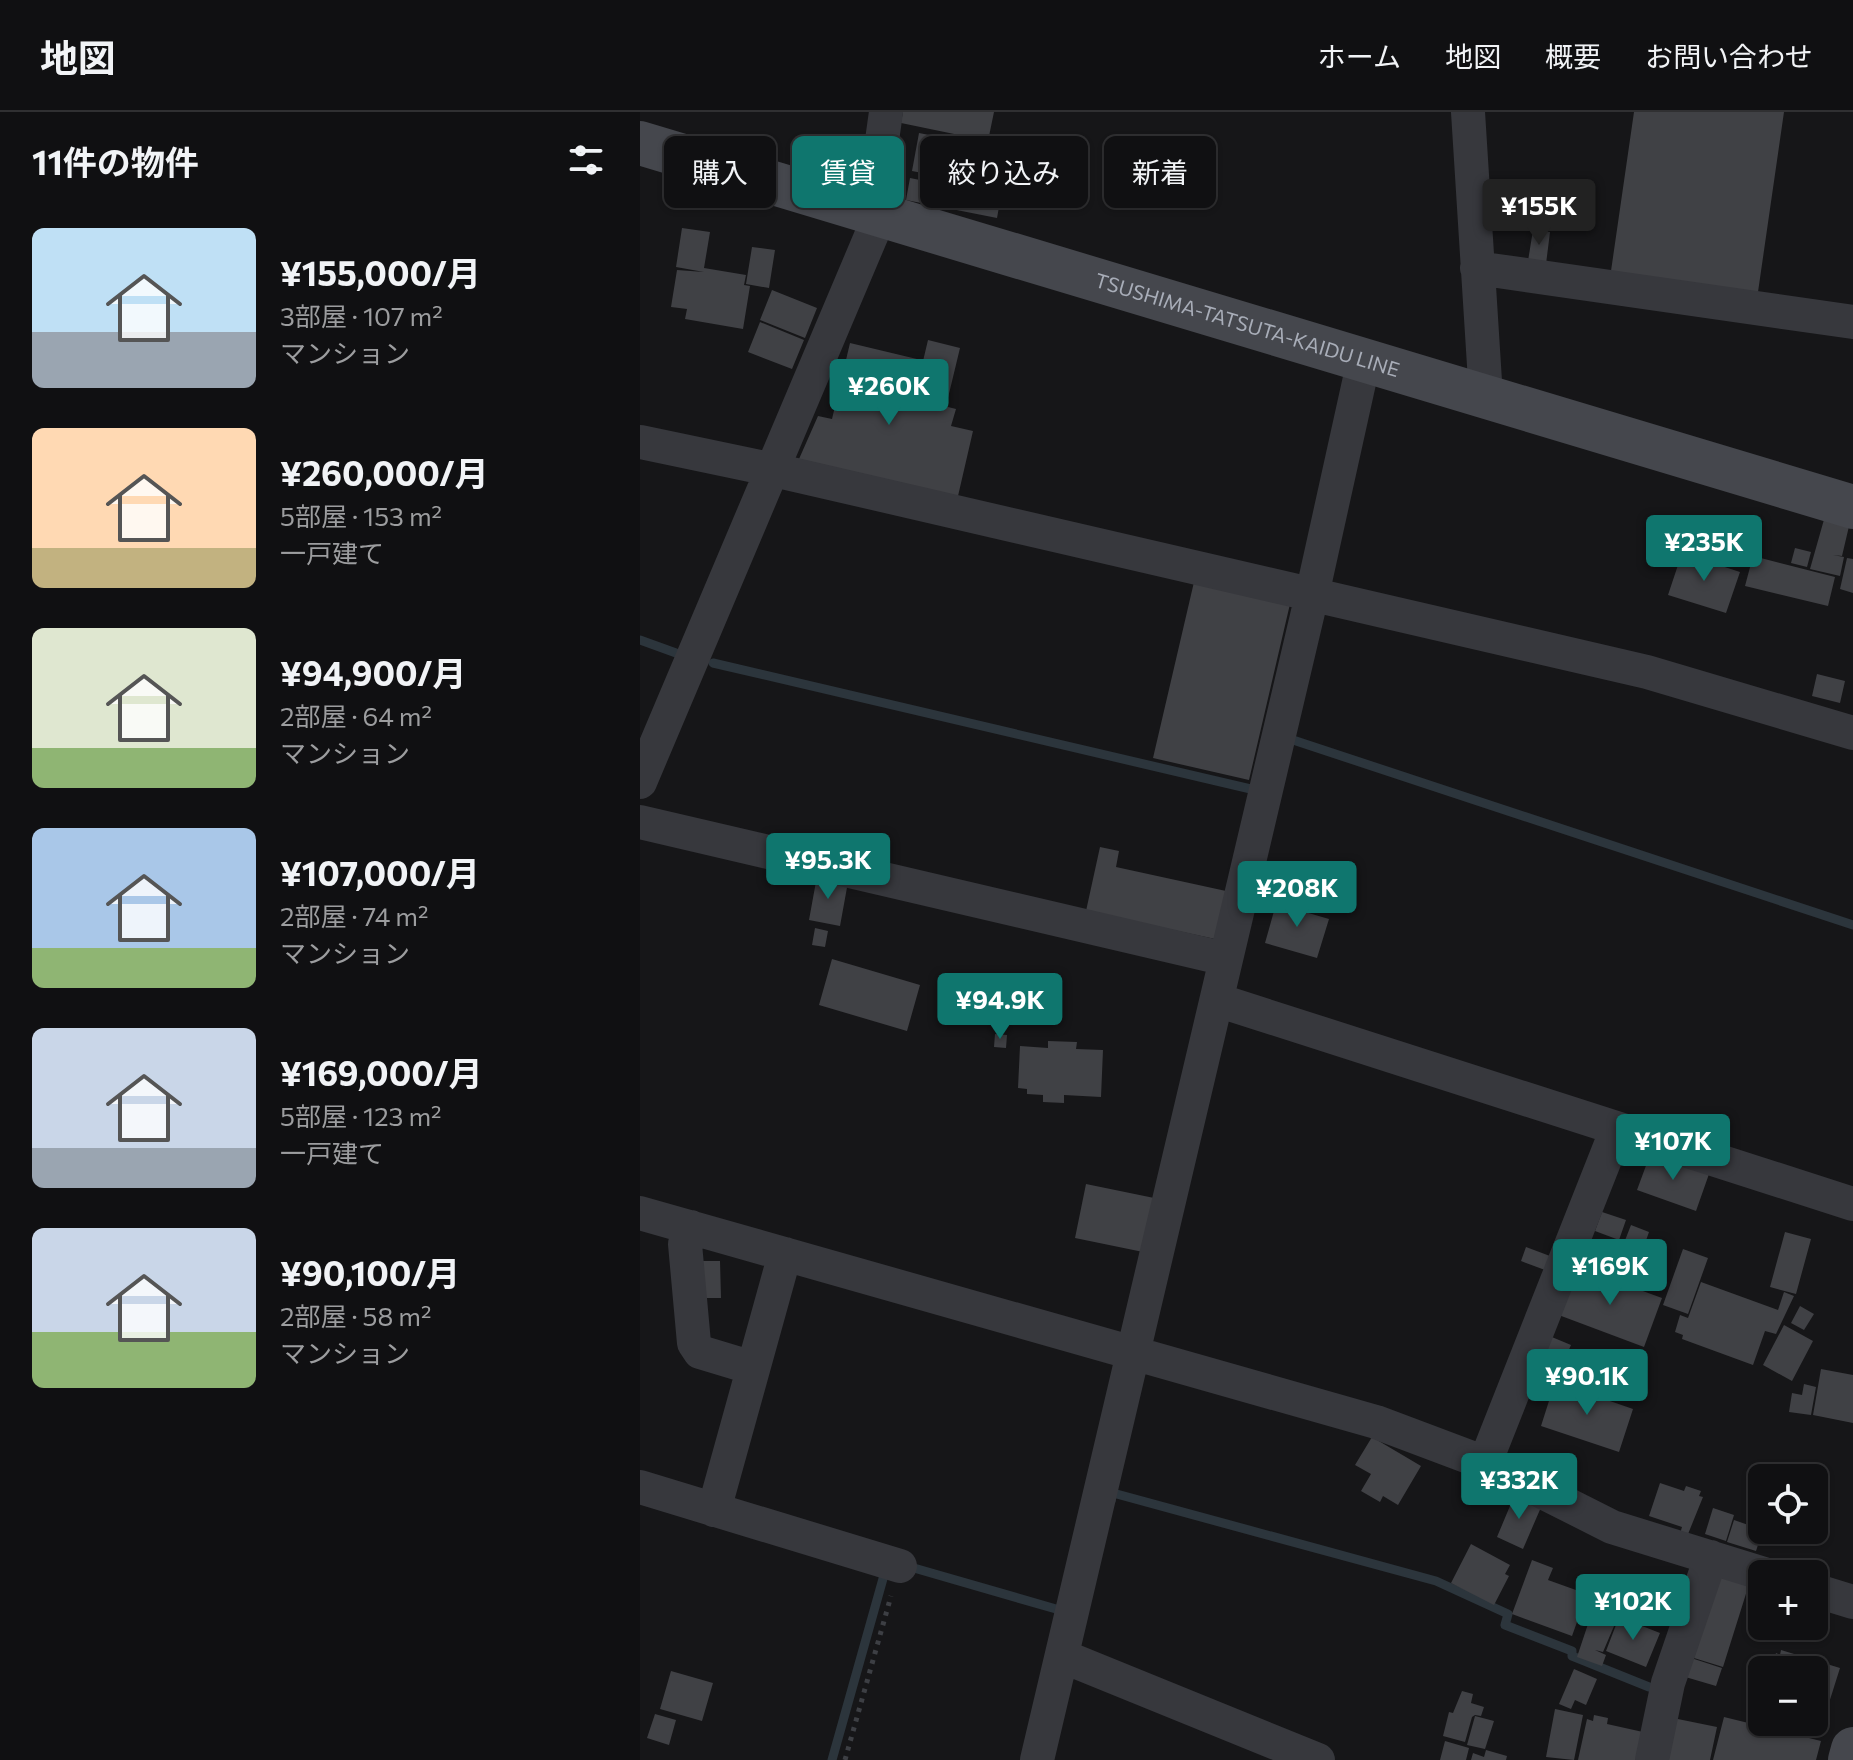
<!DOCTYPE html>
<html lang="ja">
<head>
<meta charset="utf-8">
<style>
  body { margin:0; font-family:Commissioner,"Noto Sans JP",sans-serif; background:#1e1e20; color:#f1f3f6; height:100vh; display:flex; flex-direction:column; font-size:30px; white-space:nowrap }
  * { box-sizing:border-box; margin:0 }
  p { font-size:26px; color:#9c9d9f }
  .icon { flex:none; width:44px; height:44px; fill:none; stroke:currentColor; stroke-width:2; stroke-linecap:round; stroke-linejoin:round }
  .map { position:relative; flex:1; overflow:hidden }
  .sheet { display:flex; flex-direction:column; background:#101012; width:640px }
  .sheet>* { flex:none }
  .banner { position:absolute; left:24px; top:24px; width:760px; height:72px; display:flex; gap:16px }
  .buttons { position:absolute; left:1108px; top:1352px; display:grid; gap:16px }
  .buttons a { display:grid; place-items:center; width:80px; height:80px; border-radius:12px; background:#101012; box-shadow:0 2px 6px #0004,0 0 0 2px #303032; font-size:40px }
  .price { position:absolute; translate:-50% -68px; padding:0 18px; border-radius:8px; background:#0f766e; color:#fff; font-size:26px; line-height:52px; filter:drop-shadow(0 2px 4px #0008) }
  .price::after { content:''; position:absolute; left:50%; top:48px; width:24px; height:18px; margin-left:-12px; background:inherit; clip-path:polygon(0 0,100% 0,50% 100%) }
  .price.selected { background:#222; color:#fff }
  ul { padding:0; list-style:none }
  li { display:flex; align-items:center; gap:24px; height:200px; padding:0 32px }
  li span { display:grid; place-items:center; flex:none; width:224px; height:160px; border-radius:12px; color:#555 }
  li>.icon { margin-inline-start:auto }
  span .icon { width:96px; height:96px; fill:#fffc; stroke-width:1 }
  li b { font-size:34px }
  h2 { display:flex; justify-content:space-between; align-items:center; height:96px; padding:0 32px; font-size:34px }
  .pill { padding:0 28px; border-radius:12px; background:#101012; box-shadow:0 2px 6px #0004,0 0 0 2px #303032; font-size:28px; line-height:72px }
  .pill.selected { background:#0f766e; color:#fff }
  header { display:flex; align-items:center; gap:48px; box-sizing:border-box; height:112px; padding:0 40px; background:#101012; border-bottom:2px solid #303032 }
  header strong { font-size:38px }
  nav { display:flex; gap:44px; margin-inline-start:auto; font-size:28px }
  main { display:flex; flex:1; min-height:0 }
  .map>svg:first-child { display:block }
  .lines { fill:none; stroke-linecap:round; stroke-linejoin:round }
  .stream { stroke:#2c353c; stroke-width:9 }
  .building { fill:#404145 }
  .path { stroke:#3d3f44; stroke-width:5; stroke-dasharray:4 6; stroke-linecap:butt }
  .street { stroke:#37383d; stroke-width:34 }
  .secondary { stroke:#45474d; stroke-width:44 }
  .labels { text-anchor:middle; stroke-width:8; stroke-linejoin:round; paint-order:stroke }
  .street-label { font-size:20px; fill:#a8adb8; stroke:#111113 }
</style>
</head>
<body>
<header>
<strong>地図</strong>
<nav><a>ホーム</a><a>地図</a><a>概要</a><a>お問い合わせ</a></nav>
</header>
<main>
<section class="sheet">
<h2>11件の物件<svg class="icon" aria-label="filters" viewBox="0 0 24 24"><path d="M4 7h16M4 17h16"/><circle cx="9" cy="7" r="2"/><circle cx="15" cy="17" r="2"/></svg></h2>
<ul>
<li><span style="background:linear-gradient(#bfe0f5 65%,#9aa5b1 0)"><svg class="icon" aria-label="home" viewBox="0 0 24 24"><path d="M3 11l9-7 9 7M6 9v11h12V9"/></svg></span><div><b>¥155,000/月</b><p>3部屋 · 107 m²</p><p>マンション</p></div></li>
<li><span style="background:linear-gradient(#ffd9b3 75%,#c2b280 0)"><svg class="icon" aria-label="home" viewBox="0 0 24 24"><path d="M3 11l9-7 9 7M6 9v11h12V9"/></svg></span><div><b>¥260,000/月</b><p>5部屋 · 153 m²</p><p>一戸建て</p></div></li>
<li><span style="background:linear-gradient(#dfe7d0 75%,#8fb573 0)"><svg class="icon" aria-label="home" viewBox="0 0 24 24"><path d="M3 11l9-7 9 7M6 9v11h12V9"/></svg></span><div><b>¥94,900/月</b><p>2部屋 · 64 m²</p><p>マンション</p></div></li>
<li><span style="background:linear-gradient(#a9c7e8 75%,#8fb573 0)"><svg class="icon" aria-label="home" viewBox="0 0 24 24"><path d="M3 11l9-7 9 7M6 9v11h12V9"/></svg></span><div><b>¥107,000/月</b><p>2部屋 · 74 m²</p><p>マンション</p></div></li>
<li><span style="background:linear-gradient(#c9d6e8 75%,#9aa5b1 0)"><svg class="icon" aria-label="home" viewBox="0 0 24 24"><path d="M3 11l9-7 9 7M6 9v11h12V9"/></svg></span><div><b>¥169,000/月</b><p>5部屋 · 123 m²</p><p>一戸建て</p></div></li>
<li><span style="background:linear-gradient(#c9d6e8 65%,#8fb573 0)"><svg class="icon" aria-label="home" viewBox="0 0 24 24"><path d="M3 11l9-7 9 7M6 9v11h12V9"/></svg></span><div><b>¥90,100/月</b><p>2部屋 · 58 m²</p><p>マンション</p></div></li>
</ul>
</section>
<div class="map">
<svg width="1213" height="1648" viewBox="0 0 1213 1648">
  <rect width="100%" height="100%" fill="#161618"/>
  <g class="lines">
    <path class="stream" d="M0,528l36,13
      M73,551l542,127 1,-4
      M647,626l566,187
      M471,1389l2,-8 323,88 72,33 -3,11 67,26v5l77,31
      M267,1454l156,45
      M192,1648l54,-192"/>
  </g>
  <path class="building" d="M263,0h91l-6,29 -87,-18z
    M994,0h150l-26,180 -147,-21z
    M279,21l97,19 -7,38 -97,-19z
    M270,66l91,18 -4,22 -91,-18z
    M42,116l28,4 -6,36 42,7 -2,10 6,1 -7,43 -58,-10 2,-10 -16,-2 6,-37 27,2 -28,-5z
    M893,118l17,2 -4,32 -18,-3z
    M112,135l23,3 -6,38 -23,-4z
    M132,178l45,18 -12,30 -45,-18z
    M120,210l44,18 -12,29 -44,-17z
    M288,228l32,8 -13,54 -32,-7z
    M210,231l71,17 -9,38 44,11 -5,17 22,5 -15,65 -159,-37 19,-43 14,3z
    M1185,404l25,6 -8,34 -9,-1 11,2 -4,19 -30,-7z
    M1155,436l16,4 -4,15 -16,-4z
    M1042,441l58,19 -14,41 -58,-18z
    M1113,444l82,21 -7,29 -83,-20z
    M1207,446l6,1v34l-13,-4z
    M554,470l96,22 -41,176 -96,-22z
    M1177,562l28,7 -5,22 -28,-7z
    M460,735l19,4 -3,16 110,24 -11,48 -129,-28z
    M177,764l31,6 -8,44 -31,-6z
    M650,787l17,5 -2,8 24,7 -12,39 -52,-15 11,-39 12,3z
    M175,816l13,3 -3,16 -13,-2z
    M192,847l88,26 -13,46 -88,-26z
    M371,878l32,1 -1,31 -33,-1z
    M355,922l12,1 -1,13 -12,-1z
    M408,929l29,1 -1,7 27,1 -2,47 -37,-2v8l-21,-1v-7l-16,-1v-5l-9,-1 2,-42 28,2z
    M1011,1040l58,22 -13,37 -59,-21z
    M446,1072l73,15 -11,54 -73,-15z
    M962,1100l24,8 -7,20 -24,-9z
    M991,1113l18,7 -6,17 -19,-6z
    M1145,1120l26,7 -15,55 -26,-7z
    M886,1135l24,9 -5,14 -24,-9z
    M1043,1137l25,9 -20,56 -25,-9z
    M63,1149h17l1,37h-17z
    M932,1158l35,13 3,-8 21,8 -2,3 33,12 -18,49 -88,-33z
    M1061,1170l77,28 6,-18 10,4 -18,38 -11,-3 -12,34 -71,-26 1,-4 -8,-3 5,-17 8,3z
    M1160,1194l14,8 -10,16 -13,-7z
    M1144,1213l29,16 -21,40 -29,-16z
    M907,1223l24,10 -16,36 -24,-10z
    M1181,1257l32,6v48l-40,-8z
    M915,1270l78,27 -14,43 -78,-26z
    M1164,1272l12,3 -5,28 -22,-3 3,-19 10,2z
    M732,1325l49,29 -23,39 -15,-9 -3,6 -19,-11 10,-17 -16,-9z
    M1020,1371l24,8 2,-5 15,5 -2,5 4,1 -17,42 -7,-2 3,-10 -33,-11z
    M875,1382l27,11 -19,44 -26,-12z
    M1073,1396l21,7 -8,26 -21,-7z
    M1094,1408l29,10 -7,21 -29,-9z
    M831,1432l39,21 -5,9 4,2 -15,29 -43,-22z
    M892,1448l21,8 -5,12 39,14 -15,42 -60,-22z
    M1081,1460l29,9 -27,86 -29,-9z
    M953,1497l24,10 -14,33 -8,-2 11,5 -4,11 -25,-9z
    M979,1505l41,16 -14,34 -40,-16z
    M1141,1538l59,18 -12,38 -14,-4v-32h-43l5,-17 4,2z
    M1048,1545l34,11 -6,18 -34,-10z
    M934,1557l23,10 -11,26 -11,-5 -4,9 -12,-5z
    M31,1559l42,12 -11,38 -42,-12z
    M822,1579l11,3 -2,9 13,4 -3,9 -6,-1 -3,2 -7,25 -22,-6 6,-24 4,1z
    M915,1597l28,6 -9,45 -28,-3z
    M15,1602l21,6 -7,25 -22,-7z
    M954,1603l14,3 -1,6 36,8 -6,28h-59l9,-41 6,2z
    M835,1604l19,5 -9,28 -18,-4z
    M1028,1605l49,10 -7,33h-51z
    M1084,1605l97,24 -5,19h-103z
    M805,1629l24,7 -3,12h-26z
    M846,1638l21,6 -1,4h-35l2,-7 11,4z"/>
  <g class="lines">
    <path class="path" d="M205,1648l46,-164"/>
    <path class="street" d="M828,0l18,285
      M232,100l14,-100
      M837,156l376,54
      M0,330l134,28 873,202 206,61
      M0,670l240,-567
      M0,710l586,137
      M577,888l636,204
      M0,1101l736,209 109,41 127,64 152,47
      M51,1115l-6,17 9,99 6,9 53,16
      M845,1351l132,-334
      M0,1375l260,79
      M74,1398l71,-256
      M1174,1478l39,12
      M422,1544l256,104
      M397,1648l275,-1165 52,-235
      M1012,1648l16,-77 43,-126"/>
    <g class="secondary">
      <path id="s1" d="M0,31l1213,364"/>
      <path d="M1210,1648l3,-11"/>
    </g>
  </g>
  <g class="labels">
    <g class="street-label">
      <text dy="7" stroke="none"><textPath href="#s1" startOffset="634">TSUSHIMA-TATSUTA-KAIDU LINE</textPath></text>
    </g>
  </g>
</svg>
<div class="buttons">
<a><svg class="icon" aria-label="locate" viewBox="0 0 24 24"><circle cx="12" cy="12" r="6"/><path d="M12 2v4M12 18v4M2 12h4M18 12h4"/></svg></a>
<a>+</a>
<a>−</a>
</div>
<b class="price selected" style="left:899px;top:135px">¥155K</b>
<b class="price" style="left:249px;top:315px">¥260K</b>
<b class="price" style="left:1064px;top:471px">¥235K</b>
<b class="price" style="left:188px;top:789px">¥95.3K</b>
<b class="price" style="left:657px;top:817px">¥208K</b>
<b class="price" style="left:360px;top:929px">¥94.9K</b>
<b class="price" style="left:1033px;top:1070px">¥107K</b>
<b class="price" style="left:970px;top:1195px">¥169K</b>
<b class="price" style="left:947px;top:1305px">¥90.1K</b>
<b class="price" style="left:879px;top:1409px">¥332K</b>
<b class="price" style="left:993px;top:1530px">¥102K</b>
<div class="banner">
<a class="pill">購入</a>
<a class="pill selected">賃貸</a>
<a class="pill">絞り込み</a>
<a class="pill">新着</a>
</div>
</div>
</main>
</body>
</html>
